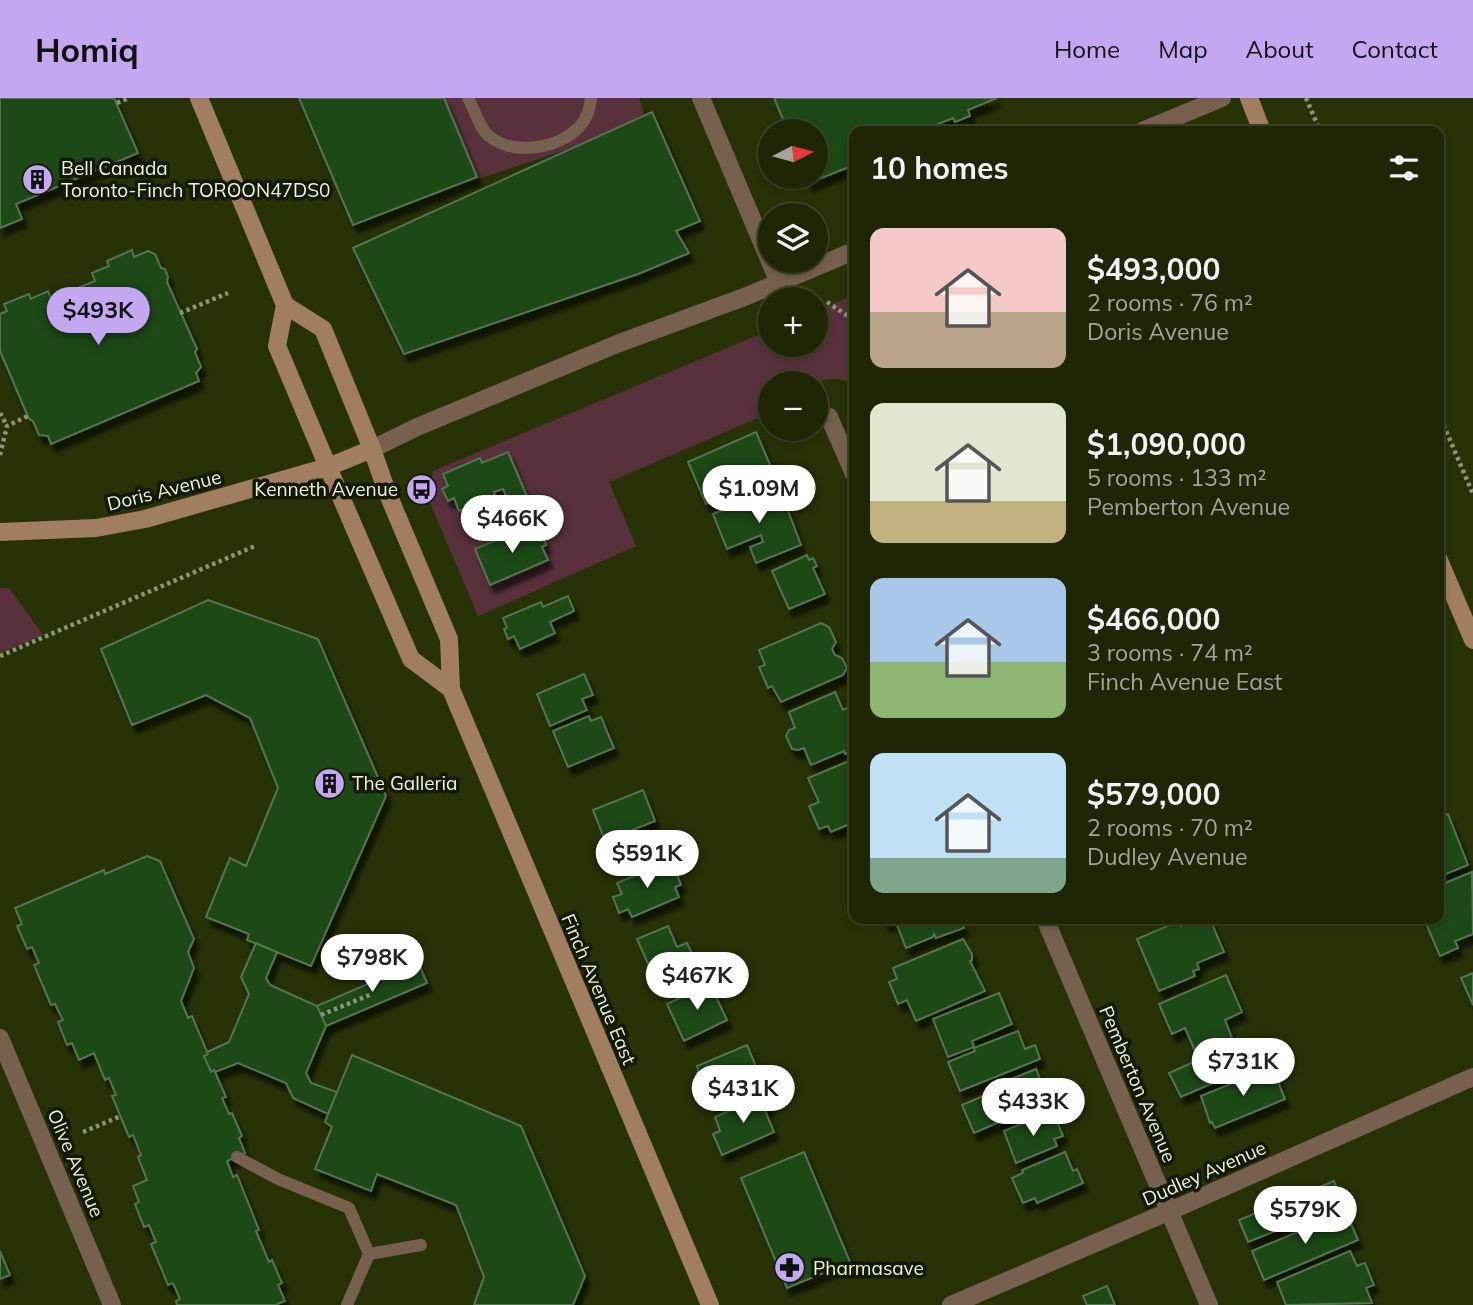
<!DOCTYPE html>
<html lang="en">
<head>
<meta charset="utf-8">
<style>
  body { margin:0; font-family:Mulish,sans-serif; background:#262e0f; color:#f1f3f6; height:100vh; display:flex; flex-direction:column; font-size:26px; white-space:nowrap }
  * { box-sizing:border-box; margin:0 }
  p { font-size:23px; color:#a1a59a }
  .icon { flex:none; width:38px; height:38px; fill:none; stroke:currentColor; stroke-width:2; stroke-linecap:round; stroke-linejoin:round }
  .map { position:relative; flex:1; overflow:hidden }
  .panel { position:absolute; left:849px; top:28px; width:595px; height:798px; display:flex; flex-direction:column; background:#1e2605; border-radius:14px; box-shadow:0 4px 10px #0003,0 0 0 2px #3c4327 }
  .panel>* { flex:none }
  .needle { width:46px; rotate:84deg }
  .fabs { position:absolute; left:758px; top:21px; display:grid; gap:14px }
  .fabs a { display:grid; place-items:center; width:70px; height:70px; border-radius:50%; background:#1e2605; box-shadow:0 4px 10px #0003,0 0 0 2px #3c4327; font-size:35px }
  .price { position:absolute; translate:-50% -60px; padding:0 16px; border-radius:24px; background:#fff; color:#222; font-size:23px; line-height:46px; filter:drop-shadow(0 2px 4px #0008) }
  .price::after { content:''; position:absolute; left:50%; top:42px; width:21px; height:16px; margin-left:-10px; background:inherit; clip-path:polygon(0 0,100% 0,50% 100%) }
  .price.on { background:#c4a7f1; color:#111 }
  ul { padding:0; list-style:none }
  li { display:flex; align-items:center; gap:21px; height:175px; padding:0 21px }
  li span { display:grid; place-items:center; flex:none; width:196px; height:140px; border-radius:14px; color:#555 }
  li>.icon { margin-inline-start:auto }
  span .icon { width:84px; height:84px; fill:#fffc; stroke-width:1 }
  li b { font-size:30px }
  h2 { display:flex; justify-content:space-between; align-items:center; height:84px; padding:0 21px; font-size:30px }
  header { display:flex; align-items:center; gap:42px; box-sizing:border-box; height:98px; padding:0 35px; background:#c4a7f1; color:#111 }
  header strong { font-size:33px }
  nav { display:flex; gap:38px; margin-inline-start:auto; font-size:24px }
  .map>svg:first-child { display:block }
  .green { fill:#58313c }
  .building { fill:#1c4819; stroke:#557451; stroke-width:2; filter:url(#shadow) }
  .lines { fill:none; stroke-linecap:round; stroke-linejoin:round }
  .path { stroke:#8d9676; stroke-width:4.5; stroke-dasharray:3.5 3.5; stroke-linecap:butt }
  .lane { stroke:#77614e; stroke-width:12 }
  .street { stroke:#77614e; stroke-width:18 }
  .secondary { stroke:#a17e5f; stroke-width:18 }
  .labels { text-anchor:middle; stroke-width:7; stroke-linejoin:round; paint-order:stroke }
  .poi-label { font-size:19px; fill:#eef6df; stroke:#131807; text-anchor:start }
  .street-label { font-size:19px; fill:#eef6df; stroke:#131807 }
</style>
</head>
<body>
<header>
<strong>Homiq</strong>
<nav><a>Home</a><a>Map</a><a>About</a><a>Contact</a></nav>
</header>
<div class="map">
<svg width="1473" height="1207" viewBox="0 0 1473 1207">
  <defs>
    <filter id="shadow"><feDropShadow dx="4.5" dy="8" stdDeviation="2" flood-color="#0009"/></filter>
  </defs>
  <rect width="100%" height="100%" fill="#283207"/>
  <path class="green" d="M438,0h201l8,25 -178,59z
    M854,197v90c-19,-11 -25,-5 -44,-2 -12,2 -27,0 -40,0v30l-161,69 27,64 -158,70 -50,-118 5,-27 337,-141v15h46v-34z
    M0,490h9l34,47 -43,18z"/>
  <path class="building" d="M0,0h114l24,55 -122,51 6,15 -22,9z
    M299,0h145l33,79 -124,48z
    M774,0h223l-29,12 2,6 -15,6 -2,-4 -32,13h-67v34l-45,18 -2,-6h9v-46h-28z
    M652,14l48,109 -24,10 13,22 -51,21 -234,80 -51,-106z
    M132,152l2,7 14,-6 7,3 6,14 4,1 3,8 -1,5 30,67 -2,3 6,15 -5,6 3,8 -148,63 -3,-8 -9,-1 -6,-14 -4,-2 -29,-68v-37l7,-3 -3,-7 25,-10 2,5 17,-8 3,8 44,-18 -3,-8 17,-7 -2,-5z
    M756,334l18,42 -68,30 -18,-42z
    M508,354l24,56h-2l1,3 -15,7 -13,-29 -9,3 1,3 -36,16 -5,-13 -6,3 -6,-12 6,-3 -5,-12 37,-16 2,5z
    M779,389l22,58 -45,18 -6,-16 13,-5 -2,-7 -34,14 -14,-35z
    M533,427l5,12 4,-2 4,10 -4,2 6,13 -58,25 -15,-36z
    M807,457l2,5 4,-2 4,8 -4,2 12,26 -36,15 -17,-38z
    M568,498l6,15 -24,11 5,11 -35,16 -6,-13 -6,3 -4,-10 3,-1 -4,-10 38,-16 2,5z
    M208,502l110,39 68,157 -75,170 -64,-26 2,-6 -43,-17 24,-59 16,8 32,-78 -28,-70 -44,-23 -74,30 -31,-76z
    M821,525l8,4 7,15 -4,7 3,6 7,3 5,10 -4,7 -62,27 -9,-16 -4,2 -9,-21 6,-2 -6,-15z
    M584,576l9,21 -11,4 5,11 -37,16 -13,-32z
    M835,594l8,18 4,-2 3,6 4,-1v37l-9,4 -1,-3 -33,14 -7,-17 -6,2 -6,-1 -6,-13 3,-6 6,-2 -6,-16z
    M589,618l2,5 10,-4 13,31 -46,19 -15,-36z
    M854,661v63l-23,10 -3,-6 -9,3 -10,-23 10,-4 -11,-24z
    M643,692l12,31 -50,20 -12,-31z
    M1448,716l20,51 -30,12v-59z
    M147,758l13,5 34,78 -6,13 6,16 -13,33 7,17 4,-2 16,38 -4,2 7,16 3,-2 1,2 11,25 -4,1 7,16 3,-1 10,23 -3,2 6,15 -18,8 6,16 4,-2 22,55 -3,1 13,31 3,-2 10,23 -4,2 7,16 -10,4h-98l-1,-4 4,-2 -7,-16 -5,2 -17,-41 5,-2 -7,-17 -5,2 -9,-23 4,-2 -6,-16 14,-6 -9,-23 3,-2 -8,-20 -4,2 -17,-41 4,-1 -7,-17 -4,2 -11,-27 -15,7 -7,-17 -5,2 -9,-23 5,-2 -8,-16 -4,1 -17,-40 5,-2 -7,-16 -5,2 -10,-23 5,-2 -7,-16 89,-38 1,4z
    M665,765l4,10 6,-3 6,15 -6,2 4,10 -47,20 -4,-8 -9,4 -6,-16 9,-3 -5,-11z
    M1472,774l1,62 -18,7 3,7 -18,8 -16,-37h14v-33z
    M884,821h76l4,9 -28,10 -2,-4 -1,3 -27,11 -11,-28 -9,4z
    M1198,821h12l14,33 -27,11 2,6 -6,2 2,5 -36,15 -22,-52 42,-18 2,5z
    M668,828l9,21 10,-4 8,17 -11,5 2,5 -30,12 -19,-43z
    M963,841l9,15v6l-2,1 15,30 -69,30 -9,-21 -9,4 -9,-22 8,-3 -4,-11z
    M256,845l21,9 -11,26 4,7 47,21 9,20 -20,47 5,10 26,9 -9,22 -35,-16 -7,-15 -48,-20 -23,9 -1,-2 -3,2 -7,-16 4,-2 -1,-2 22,-10 20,-48 -8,-17z
    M418,864l9,21 -101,43 -9,-20z
    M1473,875v32l-12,-27z
    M1226,877l16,37 -17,8 9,23 -36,15 -13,-30 -13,6 -13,-30z
    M710,886l17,36 -43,21 -17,-37z
    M999,895l13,31 -40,17 2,6 -26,10 -15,-38z
    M1018,933l7,18 10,-4 5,14 -80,32 -12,-29 27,-11 -1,-3z
    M1243,942l11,25 -73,32 -12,-24z
    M747,947l15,36 -50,22 -15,-30h2l-2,-7z
    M352,957l169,71 64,150 -12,29h-99l10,-28 -28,-72 -79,-31 -6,17 -56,-22 17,-42 -7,-5z
    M1272,969l13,32 -70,29 -3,-6 -2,1 -9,-27z
    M1036,971l6,15 6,-3 7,17 -81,35 -12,-28 31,-13 -2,-5z
    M766,997l4,10 -6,3 10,24 -52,23 -9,-21 7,-3 -5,-14z
    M1043,1017l4,8 9,-4 7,17 -9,3 3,7 -41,17 -12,-32z
    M804,1054l46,110 -63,26 -46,-110z
    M1065,1054l8,19 4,-2 6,14 -46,20 -2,-5 -12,5 -11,-25 11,-5 -1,-3z
    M1334,1083l9,23 -95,38 -9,-22z
    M1346,1114l12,28 -94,40 -12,-29z
    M0,1153l10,24 -10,4z
    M1350,1153l7,15 8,-3 9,22 -8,3 6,15 -86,2 -9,-23z
    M1107,1188l8,19h-28l-4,-9z"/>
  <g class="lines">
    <path class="path" d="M1306,0l14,33
      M117,5l12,-5
      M827,204l27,18
      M180,215l48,-20
      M1438,314l35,82
      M0,315l7,13
      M0,357l7,-29 21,-10
      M0,558l255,-110
      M321,917l51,-21
      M83,1034l38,-16"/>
    <path class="lane" d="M468,0c6,11 12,31 21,38 24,20 69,13 90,-9 8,-8 11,-18 12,-29
      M237,1059l41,22 71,29 20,46 -22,51
      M369,1156l52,-9"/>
    <path class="street" d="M701,0l78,185
      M1142,33l80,-33
      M829,319l25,57
      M372,351l45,-22 200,-83 130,-48 107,-45
      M1045,821l164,386
      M0,940l112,267
      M951,1207l219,-94 303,-134"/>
    <path class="secondary" d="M199,0l86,207 -8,41 51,121 83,192 40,30
      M1249,0l13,33
      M285,207l38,24 49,120 15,43 62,147 2,50 259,616
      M0,434l96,-4 49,-9 183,-52 44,-18
      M1438,460l35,82"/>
  </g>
  <defs>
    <symbol id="building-disc" viewBox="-11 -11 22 22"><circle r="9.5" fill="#c4a7f1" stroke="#131807"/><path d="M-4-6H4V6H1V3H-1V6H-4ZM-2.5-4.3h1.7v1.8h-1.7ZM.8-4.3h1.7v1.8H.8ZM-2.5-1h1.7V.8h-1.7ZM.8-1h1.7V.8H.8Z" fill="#111"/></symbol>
    <symbol id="bus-disc" viewBox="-11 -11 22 22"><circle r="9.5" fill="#c4a7f1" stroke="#131807"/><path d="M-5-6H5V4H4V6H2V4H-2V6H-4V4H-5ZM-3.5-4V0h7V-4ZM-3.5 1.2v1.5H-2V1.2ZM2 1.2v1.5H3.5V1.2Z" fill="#111"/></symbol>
    <symbol id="pharmacy-disc" viewBox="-11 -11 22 22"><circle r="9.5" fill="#c4a7f1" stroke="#131807"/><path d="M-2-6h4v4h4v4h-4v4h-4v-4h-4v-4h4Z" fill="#111"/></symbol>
  </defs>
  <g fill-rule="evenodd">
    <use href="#building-disc" x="20" y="64" width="35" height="35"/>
    <use href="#bus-disc" x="404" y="374" width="35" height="35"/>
    <use href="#building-disc" x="312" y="668" width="35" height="35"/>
    <use href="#pharmacy-disc" x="772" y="1152" width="35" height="35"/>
  </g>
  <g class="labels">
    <g class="poi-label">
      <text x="61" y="77">Bell Canada<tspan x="61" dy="22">Toronto-Finch TOROON47DS0</tspan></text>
      <text x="398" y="398" text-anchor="end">Kenneth Avenue</text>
      <text x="352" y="692">The Galleria</text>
      <text x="813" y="1177">Pharmasave</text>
    </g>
    <g class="street-label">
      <text transform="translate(164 392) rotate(-14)" y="7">Doris Avenue</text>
      <text transform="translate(599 891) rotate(67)" y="7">Finch Avenue East</text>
      <text transform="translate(1138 986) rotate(67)" y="7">Pemberton Avenue</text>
      <text transform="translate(76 1065) rotate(67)" y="7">Olive Avenue</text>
      <text transform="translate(1204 1075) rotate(-24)" y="7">Dudley Avenue</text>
    </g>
  </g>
</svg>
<div class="fabs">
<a><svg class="needle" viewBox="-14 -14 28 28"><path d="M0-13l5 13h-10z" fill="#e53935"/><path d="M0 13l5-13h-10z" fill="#a1a59a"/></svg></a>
<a><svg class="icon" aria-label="layers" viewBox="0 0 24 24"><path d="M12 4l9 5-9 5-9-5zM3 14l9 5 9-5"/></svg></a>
<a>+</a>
<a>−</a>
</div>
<b class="price on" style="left:98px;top:249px">$493K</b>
<b class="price" style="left:759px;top:427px">$1.09M</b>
<b class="price" style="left:512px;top:457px">$466K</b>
<b class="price" style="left:647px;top:792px">$591K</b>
<b class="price" style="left:372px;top:896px">$798K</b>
<b class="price" style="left:697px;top:914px">$467K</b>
<b class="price" style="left:1243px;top:1000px">$731K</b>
<b class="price" style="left:743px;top:1027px">$431K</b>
<b class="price" style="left:1033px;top:1040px">$433K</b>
<b class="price" style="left:1305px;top:1148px">$579K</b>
<section class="panel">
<h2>10 homes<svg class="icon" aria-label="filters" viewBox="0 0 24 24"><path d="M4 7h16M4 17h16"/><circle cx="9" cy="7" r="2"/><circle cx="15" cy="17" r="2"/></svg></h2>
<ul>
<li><span style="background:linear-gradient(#f6c9c9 60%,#b9a48a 0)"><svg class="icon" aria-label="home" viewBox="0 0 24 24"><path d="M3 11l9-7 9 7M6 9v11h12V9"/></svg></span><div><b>$493,000</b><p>2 rooms · 76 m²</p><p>Doris Avenue</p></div></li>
<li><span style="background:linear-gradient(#dfe7d0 70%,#c2b280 0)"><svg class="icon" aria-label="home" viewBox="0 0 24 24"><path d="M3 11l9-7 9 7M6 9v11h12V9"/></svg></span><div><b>$1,090,000</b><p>5 rooms · 133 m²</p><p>Pemberton Avenue</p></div></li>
<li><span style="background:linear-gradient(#a9c7e8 60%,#8fb573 0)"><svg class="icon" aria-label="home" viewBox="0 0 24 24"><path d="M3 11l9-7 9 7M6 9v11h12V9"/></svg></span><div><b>$466,000</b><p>3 rooms · 74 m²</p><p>Finch Avenue East</p></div></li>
<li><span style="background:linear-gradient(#bfe0f5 75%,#7fa58c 0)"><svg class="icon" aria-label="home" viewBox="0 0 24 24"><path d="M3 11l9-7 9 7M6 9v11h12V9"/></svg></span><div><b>$579,000</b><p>2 rooms · 70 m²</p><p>Dudley Avenue</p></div></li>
</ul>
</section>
</div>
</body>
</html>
